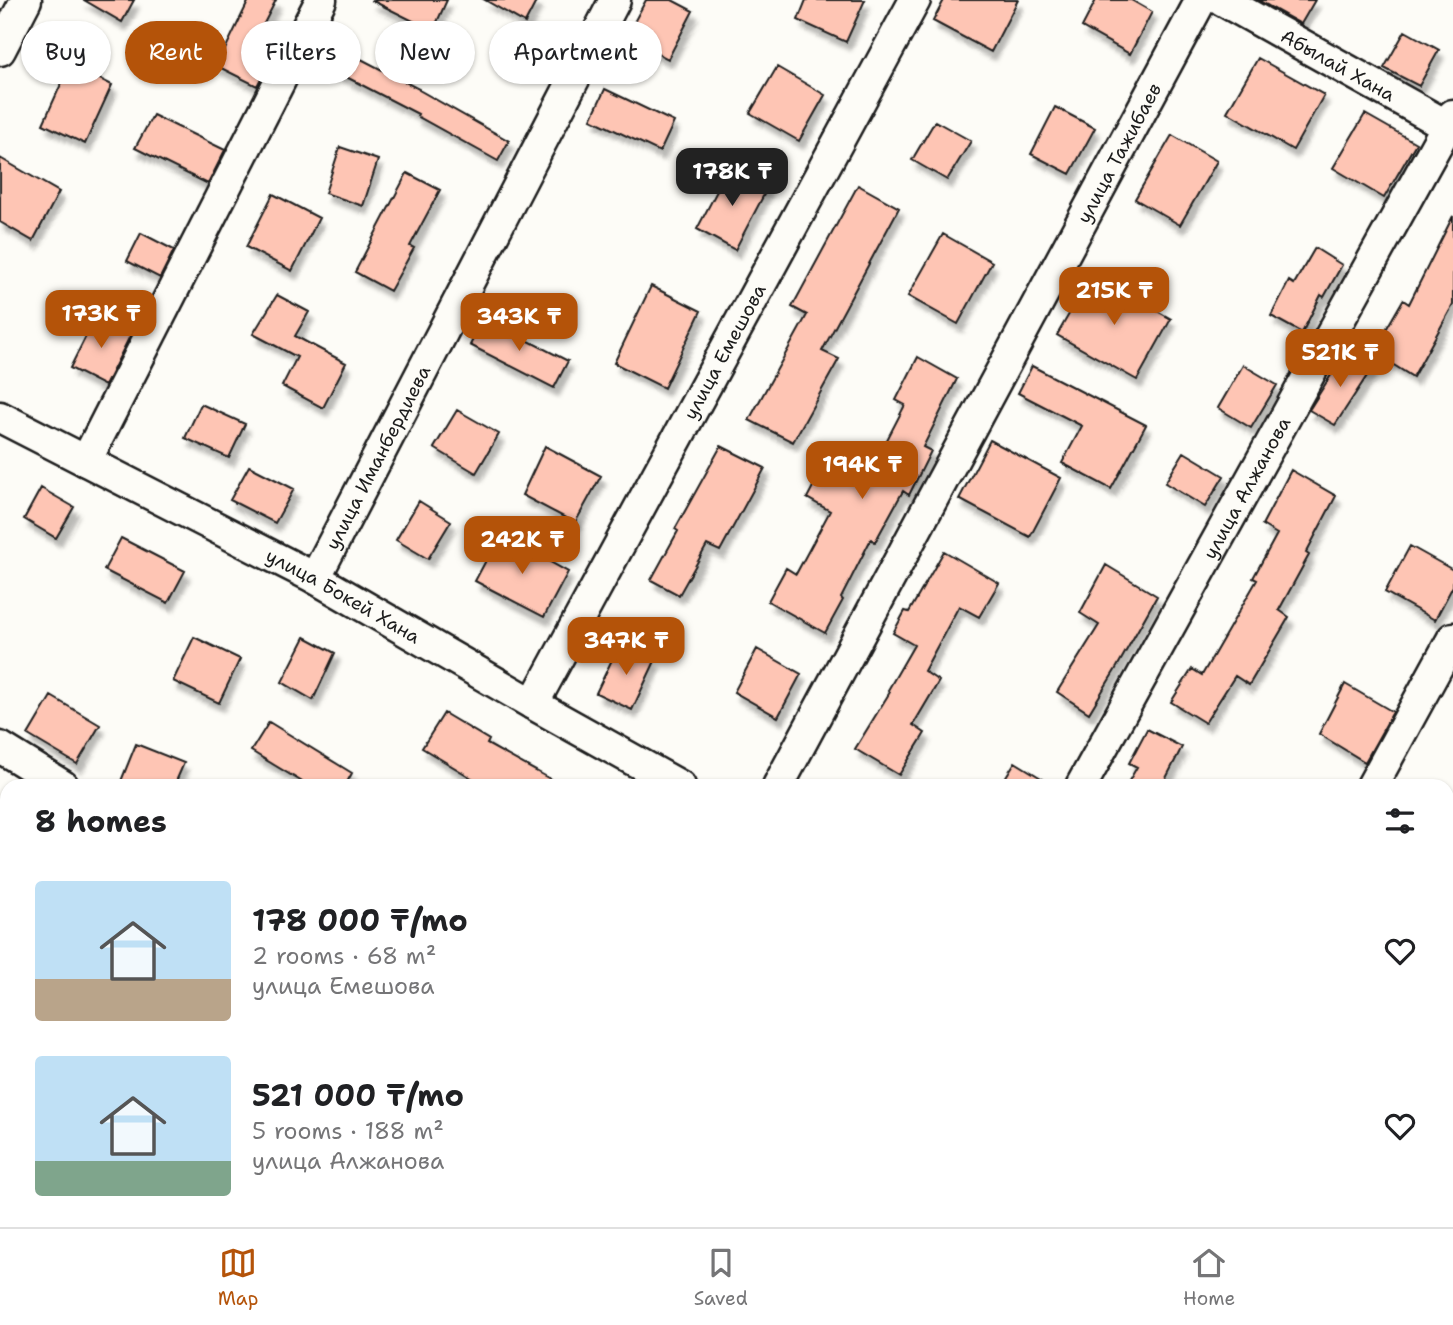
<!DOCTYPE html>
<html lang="en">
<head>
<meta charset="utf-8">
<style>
  body { margin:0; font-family:"Shantell Sans",sans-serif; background:#f6f6f6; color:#202124; height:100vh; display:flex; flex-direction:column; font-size:26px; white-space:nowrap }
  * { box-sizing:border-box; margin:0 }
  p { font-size:23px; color:#757577 }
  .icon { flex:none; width:38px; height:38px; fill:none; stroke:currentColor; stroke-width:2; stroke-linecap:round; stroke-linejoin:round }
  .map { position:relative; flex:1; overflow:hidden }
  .side { position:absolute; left:0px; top:779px; width:1454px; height:450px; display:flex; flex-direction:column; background:#fff; border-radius:21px 21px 0 0; box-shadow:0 2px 5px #0004 }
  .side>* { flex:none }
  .banner { position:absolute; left:21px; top:21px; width:700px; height:63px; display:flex; gap:14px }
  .price { position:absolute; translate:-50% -60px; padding:0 16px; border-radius:14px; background:#b45309; color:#fff; font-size:23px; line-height:46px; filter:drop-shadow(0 2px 4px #0008) }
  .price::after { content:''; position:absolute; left:50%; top:42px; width:21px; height:16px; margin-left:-10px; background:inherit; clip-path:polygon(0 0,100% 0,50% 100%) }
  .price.active { background:#222; color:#fff }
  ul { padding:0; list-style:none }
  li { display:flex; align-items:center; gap:21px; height:175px; padding:0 35px }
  li span { display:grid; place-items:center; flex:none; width:196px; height:140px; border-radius:7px; color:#555 }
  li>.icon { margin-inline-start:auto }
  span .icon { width:84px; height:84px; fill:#fffc; stroke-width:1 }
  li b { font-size:30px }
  h2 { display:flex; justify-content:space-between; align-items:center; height:84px; padding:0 35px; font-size:30px }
  .pill { padding:0 24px; border-radius:32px; background:#fff; box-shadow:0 2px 5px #0004; font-size:24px; line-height:63px }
  .pill.active { background:#b45309; color:#fff }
  .dock { display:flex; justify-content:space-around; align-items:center; height:98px; border-top:2px solid #e0e0e0; background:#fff; font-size:19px; color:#757577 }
  .dock a { display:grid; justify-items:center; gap:4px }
  .dock .active { color:#b45309 }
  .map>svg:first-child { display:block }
  .building { fill:#fec5b4; stroke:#1c1c1c; stroke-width:2; filter:url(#shadow) }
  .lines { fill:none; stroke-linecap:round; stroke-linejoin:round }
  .minor-casing { stroke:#1c1c1c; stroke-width:35 }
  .minor { stroke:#fdfcf7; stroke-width:30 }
  .rail { stroke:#1c1c1c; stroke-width:5; stroke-dasharray:10 5; stroke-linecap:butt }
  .labels { text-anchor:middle; stroke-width:5; stroke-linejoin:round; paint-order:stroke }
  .street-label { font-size:19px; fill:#1c1c1c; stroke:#fdfcf7 }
</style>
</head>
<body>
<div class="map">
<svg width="1453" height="1227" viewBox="0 0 1453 1227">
  <defs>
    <filter id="shadow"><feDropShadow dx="4.5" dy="8" stdDeviation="2" flood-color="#0004"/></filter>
  </defs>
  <rect width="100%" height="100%" fill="#fdfcf7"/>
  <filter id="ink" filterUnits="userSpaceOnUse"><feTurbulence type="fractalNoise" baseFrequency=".0143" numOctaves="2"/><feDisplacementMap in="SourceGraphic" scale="14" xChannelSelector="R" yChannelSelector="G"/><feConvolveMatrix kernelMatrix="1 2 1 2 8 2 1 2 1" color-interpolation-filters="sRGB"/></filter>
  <g filter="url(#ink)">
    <path class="building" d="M84,0h50l-12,22z
      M249,0h27l-20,39 20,10 -19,37 -40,-20z
      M371,0h76l-14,31z
      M485,0h52l-12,23z
      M646,0h26l21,11 -25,48 -42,-22z
      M806,0h59l-19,42 -48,-22z
      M944,0h74l-27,52 -58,-31z
      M1096,0h35l21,12 -22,42 -48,-27z
      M1258,0h57l-14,24z
      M1405,31l34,19 -20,36 -35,-18z
      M338,47l81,42v1l90,51 -11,20 -81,-45 1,-2 -91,-47z
      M1258,58l66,37 -31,55 -66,-38z
      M70,64l42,21 -27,59 -42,-20z
      M777,67l48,28 -26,46 -49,-28z
      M605,89l69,33 -14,30 -69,-33z
      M1055,107l40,21 -25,46 -39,-20z
      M1365,114l51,29 -32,55 -51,-30z
      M153,115l72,35 -17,34 -73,-36z
      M935,121l36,20 -24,39 -35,-20z
      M1172,135l45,26 -37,64 -45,-26z
      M340,147l38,13 -15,46 -38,-13z
      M0,158l59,34 -26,49 -33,-19z
      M730,166l38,21 -33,63 -38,-21z
      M407,173l33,17 -30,56 4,2 -24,43 -35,-19z
      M858,185l41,23 -77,143 17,8 -46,83 -44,-22 58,-105 -15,-8z
      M273,194l46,24 -27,53 -46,-24z
      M1453,216v89l-40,72 -40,-25 30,-52 6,4z
      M141,233l33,17 -14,28 -33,-17z
      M943,234l49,28 -34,62 -50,-28z
      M1315,248l27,17 -18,32 -3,-2 -19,38 -31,-17 18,-35 5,3z
      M1092,274l79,45 -34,61 -80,-45z
      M651,286l50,25 -37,77 -50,-25z
      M277,295l32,17 -14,24 51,27 -23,45 -41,-22 15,-29 -44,-23z
      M97,314l35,18 -27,54 -35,-18z
      M484,318l84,43 -14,27 -84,-43z
      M1345,353l27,15 -37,57 -26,-15z
      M918,357l39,22 -34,68 8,4 -22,44 -6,-4 -28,51 -4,-3 -30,59 2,2 -18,33 -57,-32 18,-33 10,6 34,-63 -23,-13 27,-52 39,21 32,-62 -9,-5z
      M1243,365l34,20 -26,43 -33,-20z
      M1032,366l114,59 -35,64 -49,-26 20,-37 -64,-33z
      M201,404l44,20 -16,34 -44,-20z
      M457,410l42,24 -23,39 -42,-25z
      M990,440l71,38 -31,59 -71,-38z
      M545,446l56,30 -26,47 -53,-28z
      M721,446l44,22 -45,83 -13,-6 -28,50 -28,-15 27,-49 -3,-2z
      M1184,452l40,24 -19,31 -40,-24z
      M249,466l45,23 -19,34 -45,-23z
      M1291,470l45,26 -30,57 3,2 -30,55 10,7 -40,68 -14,-9 -30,47 -34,-21 21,-33 10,6 55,-95 -4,-2 24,-44 -15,-9z
      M41,488l33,19 -18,31 -32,-19z
      M419,501l32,20 -23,38 -32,-19z
      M500,534l68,38 -24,45 -69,-36z
      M121,538l64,33 -17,32 -64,-33z
      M1410,546l43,24v16l-18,34 -50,-28z
      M944,551l55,32 -20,34 -20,-11 -35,65 15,10 -26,44 12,8 -26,42 -44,-26 35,-57 -2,-2 26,-45 -21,-12 12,-22 4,1z
      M1106,565l51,31 -40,71 -28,46 -32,-21 42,-67 -19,-12z
      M194,637l46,22 -21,44 -46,-22z
      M305,637l30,16 -22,47 -31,-18z
      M619,645l36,16 -23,49 -36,-17z
      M757,649l44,25 -23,43 -44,-25z
      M1345,684l48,28 -28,50 -46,-28z
      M51,696l49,29 -23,39 -49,-29z
      M444,713l45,27 -2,4 76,42h-78l-63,-38z
      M269,722l83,51 -7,13h-36l-58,-35z
      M1147,729l35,18 -20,39h-36l11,-19 -8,-4z
      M136,744l48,19 -10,23h-55z
      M1015,762l39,24h-54z"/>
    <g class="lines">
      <defs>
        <g id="minor">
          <path id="s1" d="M1222,0l231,129"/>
          <path d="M0,50l26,-50"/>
          <path id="s2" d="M0,417l315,161 218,126 147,82"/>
          <path d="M86,461l235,-461"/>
          <path id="s3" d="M315,578l300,-578"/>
          <path id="s4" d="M533,704l382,-704"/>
          <path d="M0,747l63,39"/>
          <path id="s5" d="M778,786l423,-786"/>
          <path id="s6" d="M1081,786l372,-671"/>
          <path d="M1372,786l81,-148"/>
          <path d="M1447,1190l6,3"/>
          <path d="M824,1222l10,5"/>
        </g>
      </defs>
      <use href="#minor" class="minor-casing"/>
      <use href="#minor" class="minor"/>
      <path class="rail" d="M0,1027l7,5
        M266,1222l7,5"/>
    </g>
  </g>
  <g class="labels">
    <g class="street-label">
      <text dy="7" stroke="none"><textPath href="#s1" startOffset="133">Абылай Хана</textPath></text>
      <text dy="7" stroke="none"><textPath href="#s5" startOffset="719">улица Тажибаев</textPath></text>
      <text dy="7" stroke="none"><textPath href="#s4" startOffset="401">улица Емешова</textPath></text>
      <text dy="7" stroke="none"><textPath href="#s3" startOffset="136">улица Иманбердиева</textPath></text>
      <text dy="7" stroke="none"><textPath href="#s6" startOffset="341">улица Алжанова</textPath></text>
      <text dy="7" stroke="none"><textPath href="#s2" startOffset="387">улица Бокей Хана</textPath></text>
    </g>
  </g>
</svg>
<b class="price active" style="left:732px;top:208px">178K ₸</b>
<b class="price" style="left:1114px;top:327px">215K ₸</b>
<b class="price" style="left:101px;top:350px">173K ₸</b>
<b class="price" style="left:519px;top:353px">343K ₸</b>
<b class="price" style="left:1340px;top:389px">521K ₸</b>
<b class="price" style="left:862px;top:501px">194K ₸</b>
<b class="price" style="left:522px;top:576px">242K ₸</b>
<b class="price" style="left:626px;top:677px">347K ₸</b>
<div class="banner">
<a class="pill">Buy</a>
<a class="pill active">Rent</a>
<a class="pill">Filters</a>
<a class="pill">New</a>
<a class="pill">Apartment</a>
</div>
<section class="side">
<h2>8 homes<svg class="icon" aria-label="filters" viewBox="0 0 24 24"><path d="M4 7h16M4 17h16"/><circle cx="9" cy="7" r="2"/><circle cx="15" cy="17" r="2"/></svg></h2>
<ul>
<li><span style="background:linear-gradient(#bfe0f5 70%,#b9a48a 0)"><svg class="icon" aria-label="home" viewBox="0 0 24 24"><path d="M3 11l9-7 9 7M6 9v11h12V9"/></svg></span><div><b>178 000 ₸/mo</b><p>2 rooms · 68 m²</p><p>улица Емешова</p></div><svg class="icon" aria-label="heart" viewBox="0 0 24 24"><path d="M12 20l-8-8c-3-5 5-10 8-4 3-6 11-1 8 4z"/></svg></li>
<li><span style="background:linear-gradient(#bfe0f5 75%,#7fa58c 0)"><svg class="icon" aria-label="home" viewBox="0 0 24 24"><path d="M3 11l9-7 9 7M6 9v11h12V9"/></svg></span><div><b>521 000 ₸/mo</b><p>5 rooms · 188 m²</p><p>улица Алжанова</p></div><svg class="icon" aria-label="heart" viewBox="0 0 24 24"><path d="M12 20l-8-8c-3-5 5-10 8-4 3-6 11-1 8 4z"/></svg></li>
</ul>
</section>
</div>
<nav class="dock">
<a class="active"><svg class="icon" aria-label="map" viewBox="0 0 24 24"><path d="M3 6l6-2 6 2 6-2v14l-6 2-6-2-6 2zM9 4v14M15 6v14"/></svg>Map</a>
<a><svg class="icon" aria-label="saved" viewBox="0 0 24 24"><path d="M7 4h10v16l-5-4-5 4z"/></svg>Saved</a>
<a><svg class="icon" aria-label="home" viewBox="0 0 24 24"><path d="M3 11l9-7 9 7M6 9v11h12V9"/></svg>Home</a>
</nav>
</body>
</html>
